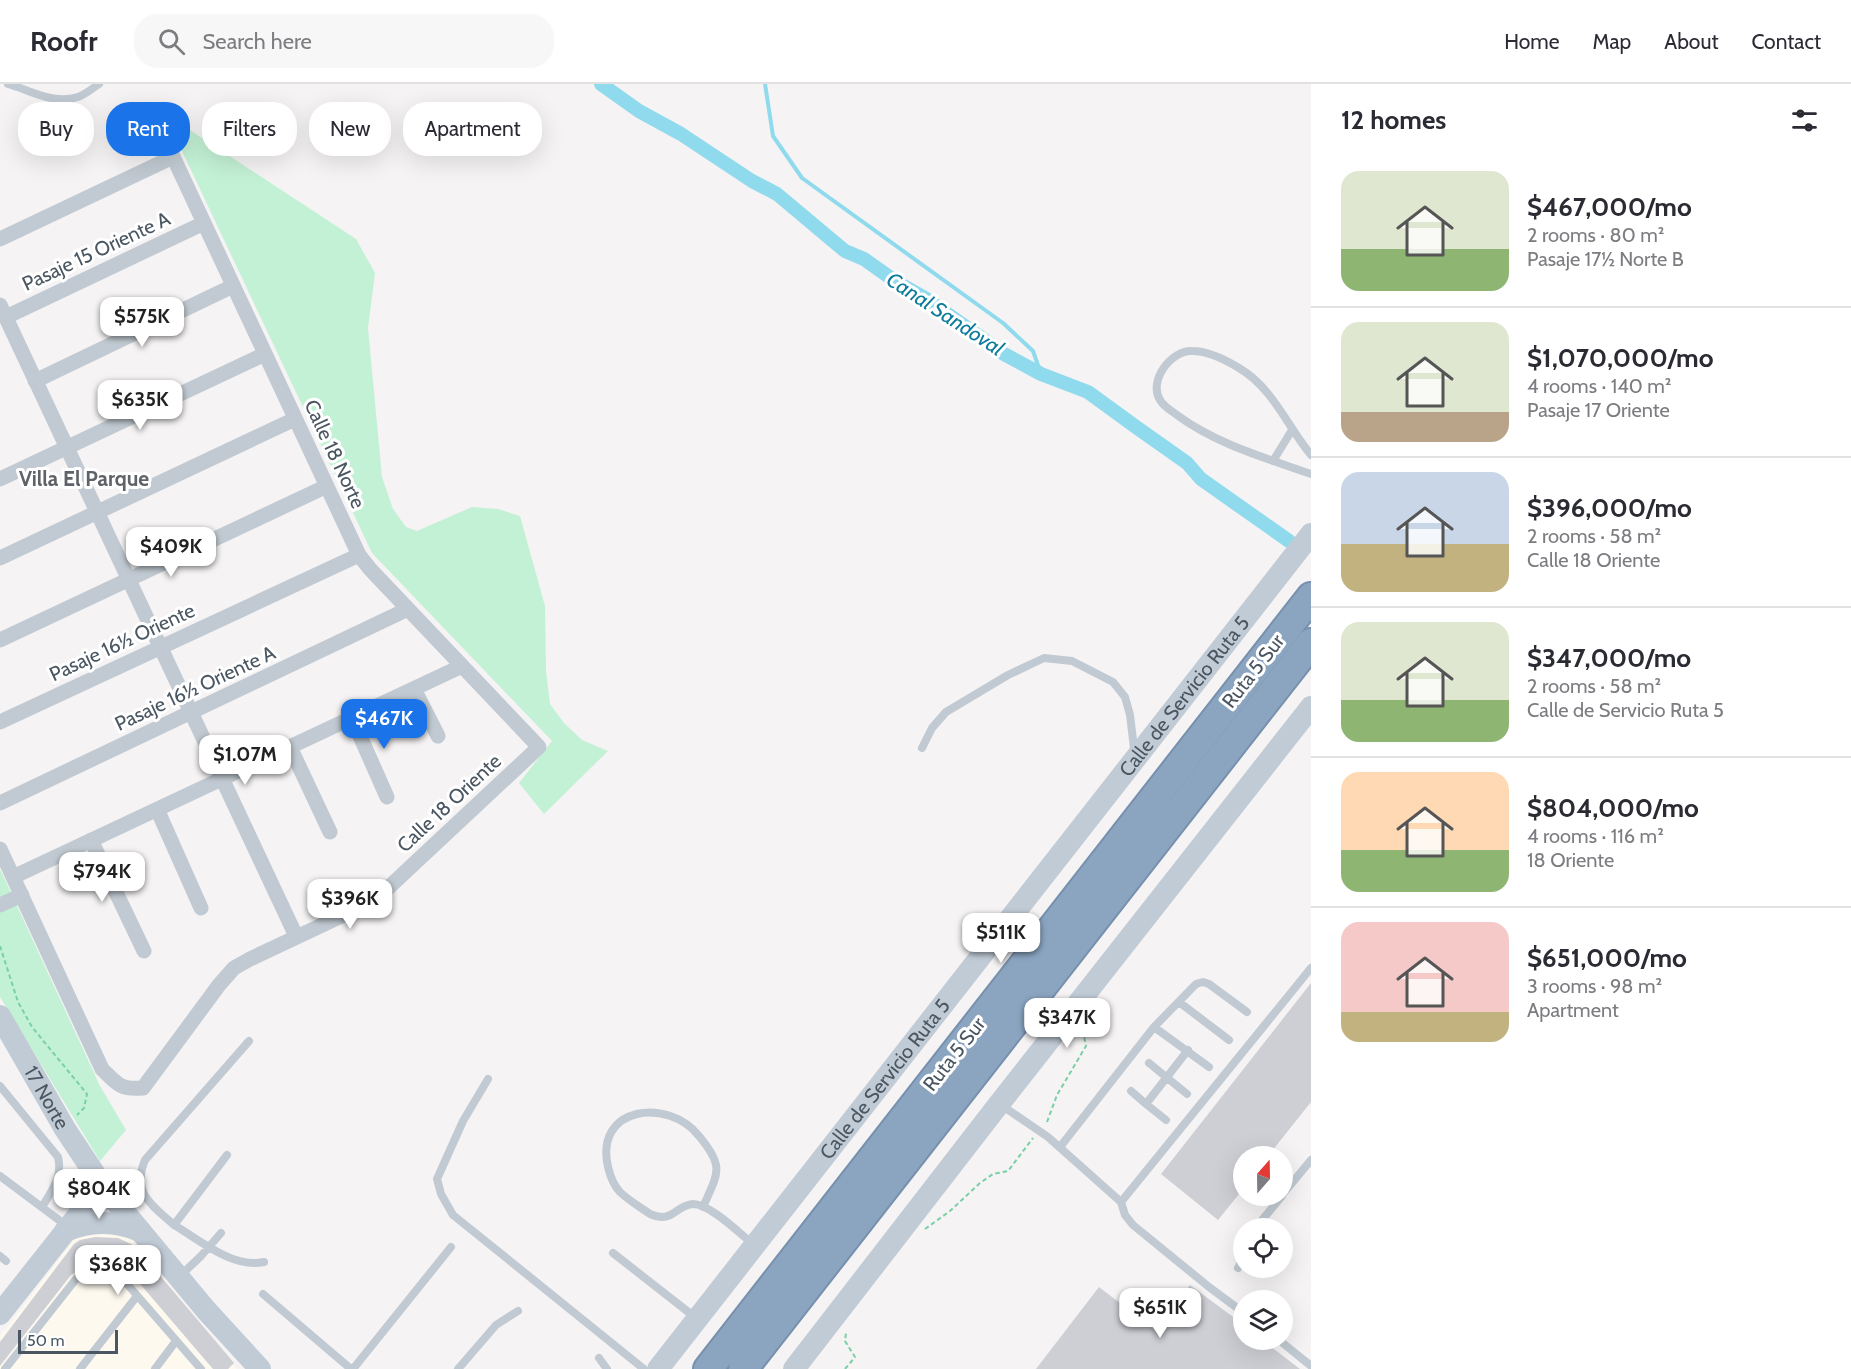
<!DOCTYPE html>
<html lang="en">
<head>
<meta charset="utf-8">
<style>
  body { margin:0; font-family:Cabin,sans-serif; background:#f7f7f7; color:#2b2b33; height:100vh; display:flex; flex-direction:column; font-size:22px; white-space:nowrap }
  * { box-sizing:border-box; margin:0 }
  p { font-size:20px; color:#7c7c81 }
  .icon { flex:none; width:33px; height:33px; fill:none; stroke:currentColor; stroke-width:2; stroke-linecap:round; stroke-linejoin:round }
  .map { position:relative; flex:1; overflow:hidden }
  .panel { display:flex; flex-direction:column; background:#fff; width:540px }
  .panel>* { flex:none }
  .hud { position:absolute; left:18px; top:18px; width:570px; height:54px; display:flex; gap:12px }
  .needle { width:39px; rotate:20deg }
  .fabs { position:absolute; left:1233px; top:1062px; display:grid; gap:12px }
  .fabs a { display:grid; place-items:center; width:60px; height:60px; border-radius:50%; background:#fff; box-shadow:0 6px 24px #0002; font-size:30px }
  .scale { position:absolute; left:18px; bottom:15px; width:100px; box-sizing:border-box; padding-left:6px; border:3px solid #4a5661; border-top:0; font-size:16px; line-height:21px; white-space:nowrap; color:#4a5661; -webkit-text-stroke:4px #fff; paint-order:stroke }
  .price { position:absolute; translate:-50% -51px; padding:0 14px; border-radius:12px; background:#fff; color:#222; font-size:20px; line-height:39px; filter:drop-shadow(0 2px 3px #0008) }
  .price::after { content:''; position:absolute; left:50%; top:36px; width:18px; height:14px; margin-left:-9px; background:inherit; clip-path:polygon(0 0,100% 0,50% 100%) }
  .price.active { background:#1a73e8; color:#fff }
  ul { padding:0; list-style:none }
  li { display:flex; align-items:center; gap:18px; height:150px; padding:0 30px }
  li+li { border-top:2px solid #e1e1e2 }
  li span { display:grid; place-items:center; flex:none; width:168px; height:120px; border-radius:18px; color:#555 }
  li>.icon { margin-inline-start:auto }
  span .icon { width:72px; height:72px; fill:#fffc; stroke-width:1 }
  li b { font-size:26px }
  h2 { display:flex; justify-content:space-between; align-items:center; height:72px; padding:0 30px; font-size:26px }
  .pill { padding:0 21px; border-radius:24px; background:#fff; box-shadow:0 6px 24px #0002; font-size:21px; line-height:54px }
  .pill.active { background:#1a73e8; color:#fff }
  header { display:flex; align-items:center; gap:36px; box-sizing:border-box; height:84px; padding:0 30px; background:#fff; border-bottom:2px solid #e1e1e2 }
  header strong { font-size:28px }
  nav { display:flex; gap:33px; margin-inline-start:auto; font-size:21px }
  .search { width:420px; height:54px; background:#f7f7f7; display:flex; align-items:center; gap:15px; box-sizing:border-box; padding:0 21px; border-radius:24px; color:#7c7c81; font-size:22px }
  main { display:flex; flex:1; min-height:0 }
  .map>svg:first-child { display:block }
  .commercial { fill:#fdf9ef }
  .green { fill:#c3f1d5 }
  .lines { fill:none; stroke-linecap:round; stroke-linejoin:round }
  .stream { stroke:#90daee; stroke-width:4 }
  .canal { stroke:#90daee; stroke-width:14 }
  .building { fill:#cdcfd5 }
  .highway-casing { stroke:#7690ad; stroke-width:32 }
  .path { stroke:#7ad0a6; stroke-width:2; stroke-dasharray:4.5 3; stroke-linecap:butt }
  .lane { stroke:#c1cad2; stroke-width:8 }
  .street { stroke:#c1cad2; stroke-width:15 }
  .secondary { stroke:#c1cbd6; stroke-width:22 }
  .highway { stroke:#8ba5c1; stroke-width:28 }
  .labels { text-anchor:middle; stroke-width:6; stroke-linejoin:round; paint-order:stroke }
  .street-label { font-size:20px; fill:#4a5661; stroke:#fff }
  .water-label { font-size:21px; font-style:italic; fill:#0c7c9b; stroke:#fff }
  .neighbourhood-label { font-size:21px; font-weight:bold; fill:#5f6368; stroke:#fff }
</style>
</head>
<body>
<header>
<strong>Roofr</strong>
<div class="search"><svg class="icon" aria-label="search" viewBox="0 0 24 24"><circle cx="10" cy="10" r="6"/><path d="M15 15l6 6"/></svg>Search here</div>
<nav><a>Home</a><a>Map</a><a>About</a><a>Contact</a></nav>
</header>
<main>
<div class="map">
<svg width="1311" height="1285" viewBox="0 0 1311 1285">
  <rect width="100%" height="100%" fill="#f5f3f3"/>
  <path class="commercial" d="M104,1144l26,8 107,133h-237v-33l77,-100z"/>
  <path class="green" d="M164,29l192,126 19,34 -7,55 14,149 11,32 13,18 11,4 55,-24 26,2 22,7 25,90 1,65 4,33 14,19 18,17 26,11 -64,63 -25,-31 33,-42 -180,-188z
    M0,785l100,217 26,44 -26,31 -100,-164z"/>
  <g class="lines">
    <path class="stream" d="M765,0l8,52 29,42 201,145 30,28 8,23"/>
    <path class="canal" d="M601,0l38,27 42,23 71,47 25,13 68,57 19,8 31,22 30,17 79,56 37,20 47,18 48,35 51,36 14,16 88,62"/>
  </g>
  <path class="building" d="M1311,899v119l-43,54h-24v32l-26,32 -57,-46z
    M95,1153l23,1 17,8 99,117 -6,6h-15l-84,-98 -16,-12 -14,-1 -28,17 -71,91v-24l74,-98 6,-4z
    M1190,1201l54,40v15h18l38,29h-264l63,-82 56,43z"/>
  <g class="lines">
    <defs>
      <path id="highway" d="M708,1285l603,-772
        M743,1285l568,-726"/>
    </defs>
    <use href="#highway" class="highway-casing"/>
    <path class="path" d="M0,862l18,56 14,25 55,67 -3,14 -7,7
      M1047,1038l10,-27 29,-49 -4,-19
      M925,1145l25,-18 30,-28 13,-9 15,-3 25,-33
      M845,1285l10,-12 -10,-16 1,-8"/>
    <path class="lane" d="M8,0c24,7 46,21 70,13 8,-3 15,-9 21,-13
      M1311,371c-24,-29 -38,-67 -72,-87 -13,-8 -32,-17 -47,-17 -21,-1 -44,30 -32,49 4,7 12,11 17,15 39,29 89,43 134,59
      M1273,377l19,-31
      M922,664l10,-20 14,-16 62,-37 36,-17 28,3 41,21 12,15 5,18 4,33 2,2
      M1179,918l50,38
      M1154,943l55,40
      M1149,979l38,31
      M488,995l-25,42 -26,58 4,15 12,21 191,154
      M0,1002l58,71c5,20 -6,33 -16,50
      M1131,1007l15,13 42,-54
      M1146,1020l20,16
      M1001,1021l47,32 73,65 4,13 8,10 76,62 35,26
      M1060,1063l94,-120 42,-43 7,-2 6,2 38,28
      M227,1071l-53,70c26,15 59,44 90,37
      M0,1092l67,50
      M1282,1111l29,-35
      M1121,1118l190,-234
      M703,1123c15,-34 22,-40 -4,-71 -31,-39 -105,-30 -91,31 2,8 6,19 12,25 8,8 20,15 30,22 24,10 25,-9 43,-10 17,0 46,29 59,39
      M174,1141c-22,-20 -43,-32 -29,-65l104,-119
      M1257,1144l5,-8 20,-24
      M613,1169l83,65
      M0,1172l6,5
      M1238,1184l6,-12
      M180,1192l21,-20 20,-23
      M263,1210l88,75
      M1279,1256l32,26
      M599,1274l8,11
      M5,1285l71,-90 14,-9 8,-1 11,3 11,6 8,7 73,84
      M80,1285l57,-73
      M155,1285l21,-28
      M353,1285l98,-122
      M458,1285l38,-44 22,-14"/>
    <path class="street" d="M0,155l173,-82
      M0,221l296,631
      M6,233l198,-94
      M35,297l198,-95
      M0,395l265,-125
      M0,474l295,-139
      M0,556l327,-154
      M414,605l24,47
      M352,634l35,79
      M0,638l359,-167
      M290,663l40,85
      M0,719l408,-194
      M157,725l44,99
      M91,756l53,111
      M0,765l102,220c15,15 18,21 41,19l76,-103 15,-17 16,-9 102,-48 35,-22 152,-142 -169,-178 -11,-14 -197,-422
      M13,793l449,-211
      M0,821l22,-10"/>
    <g class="secondary">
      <path id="s1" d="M0,932l65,113 37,56 104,125 54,59"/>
      <path d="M65,1147c26,-10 48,-11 75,0"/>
      <path d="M0,1230l102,-129"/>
      <path id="s2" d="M658,1285l653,-835"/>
      <path d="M794,1285l205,-265 312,-397"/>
    </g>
    <use href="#highway" class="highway"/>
  </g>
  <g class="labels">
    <g class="street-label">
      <text transform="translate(96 167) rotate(-25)" y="7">Pasaje 15 Oriente A</text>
      <text transform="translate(335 370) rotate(65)" y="7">Calle 18 Norte</text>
      <text transform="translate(122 558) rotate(-25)" y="7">Pasaje 16½ Oriente</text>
      <text transform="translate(1253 587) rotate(-52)" y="7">Ruta 5 Sur</text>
      <text transform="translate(195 604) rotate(-25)" y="7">Pasaje 16½ Oriente A</text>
      <text dy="7" stroke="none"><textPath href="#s2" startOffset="854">Calle de Servicio Ruta 5</textPath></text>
      <text transform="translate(449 719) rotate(-43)" y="7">Calle 18 Oriente</text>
      <text transform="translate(954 970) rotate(-52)" y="7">Ruta 5 Sur</text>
      <text dy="7" stroke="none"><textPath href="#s2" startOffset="368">Calle de Servicio Ruta 5</textPath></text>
      <text dy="7" stroke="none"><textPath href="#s1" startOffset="94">17 Norte</textPath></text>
    </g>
    <g class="water-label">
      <text transform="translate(945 230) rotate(33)" y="7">Canal Sandoval</text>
    </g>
    <g class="neighbourhood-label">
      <text x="84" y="402">Villa El Parque</text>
    </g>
  </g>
</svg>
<div class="fabs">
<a><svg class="needle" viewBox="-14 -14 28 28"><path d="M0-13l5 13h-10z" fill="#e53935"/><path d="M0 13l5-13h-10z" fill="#7c7c81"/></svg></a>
<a><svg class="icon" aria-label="locate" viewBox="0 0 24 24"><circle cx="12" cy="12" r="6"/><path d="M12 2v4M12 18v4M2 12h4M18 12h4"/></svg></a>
<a><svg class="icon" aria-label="layers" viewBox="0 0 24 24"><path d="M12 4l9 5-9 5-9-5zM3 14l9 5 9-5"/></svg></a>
</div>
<div class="scale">50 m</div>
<b class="price" style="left:142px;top:264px">$575K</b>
<b class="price" style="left:140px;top:347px">$635K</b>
<b class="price" style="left:171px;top:494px">$409K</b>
<b class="price active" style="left:384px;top:666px">$467K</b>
<b class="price" style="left:245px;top:702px">$1.07M</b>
<b class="price" style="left:102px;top:819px">$794K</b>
<b class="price" style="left:350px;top:846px">$396K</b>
<b class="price" style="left:1001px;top:880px">$511K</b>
<b class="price" style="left:1067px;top:965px">$347K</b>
<b class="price" style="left:99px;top:1136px">$804K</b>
<b class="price" style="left:118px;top:1212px">$368K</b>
<b class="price" style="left:1160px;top:1255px">$651K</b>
<div class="hud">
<a class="pill">Buy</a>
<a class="pill active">Rent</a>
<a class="pill">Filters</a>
<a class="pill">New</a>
<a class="pill">Apartment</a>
</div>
</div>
<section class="panel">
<h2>12 homes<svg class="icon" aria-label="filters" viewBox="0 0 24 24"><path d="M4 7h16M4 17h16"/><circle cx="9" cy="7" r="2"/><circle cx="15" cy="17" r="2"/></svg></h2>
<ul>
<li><span style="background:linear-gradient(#dfe7d0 65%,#8fb573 0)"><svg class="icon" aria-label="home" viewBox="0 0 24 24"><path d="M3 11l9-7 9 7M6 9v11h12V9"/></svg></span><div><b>$467,000/mo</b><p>2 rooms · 80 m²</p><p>Pasaje 17½ Norte B</p></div></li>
<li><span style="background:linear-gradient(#dfe7d0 75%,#b9a48a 0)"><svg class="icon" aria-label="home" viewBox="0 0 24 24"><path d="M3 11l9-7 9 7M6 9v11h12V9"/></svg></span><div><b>$1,070,000/mo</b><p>4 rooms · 140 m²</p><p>Pasaje 17 Oriente</p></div></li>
<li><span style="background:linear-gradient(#c9d6e8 60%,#c2b280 0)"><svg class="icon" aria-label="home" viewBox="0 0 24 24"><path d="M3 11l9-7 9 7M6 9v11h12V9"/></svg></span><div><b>$396,000/mo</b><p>2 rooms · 58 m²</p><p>Calle 18 Oriente</p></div></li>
<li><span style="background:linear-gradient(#dfe7d0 65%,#8fb573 0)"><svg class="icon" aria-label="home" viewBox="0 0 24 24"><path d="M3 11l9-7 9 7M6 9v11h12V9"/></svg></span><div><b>$347,000/mo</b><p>2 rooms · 58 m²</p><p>Calle de Servicio Ruta 5</p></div></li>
<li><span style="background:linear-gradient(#ffd9b3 65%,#8fb573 0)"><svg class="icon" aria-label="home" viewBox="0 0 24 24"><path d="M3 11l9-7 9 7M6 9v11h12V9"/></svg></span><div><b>$804,000/mo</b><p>4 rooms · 116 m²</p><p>18 Oriente</p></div></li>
<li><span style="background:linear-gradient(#f6c9c9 75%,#c2b280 0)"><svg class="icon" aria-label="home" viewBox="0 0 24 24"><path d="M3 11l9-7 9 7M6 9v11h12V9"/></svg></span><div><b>$651,000/mo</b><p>3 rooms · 98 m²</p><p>Apartment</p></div></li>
</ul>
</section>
</main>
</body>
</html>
